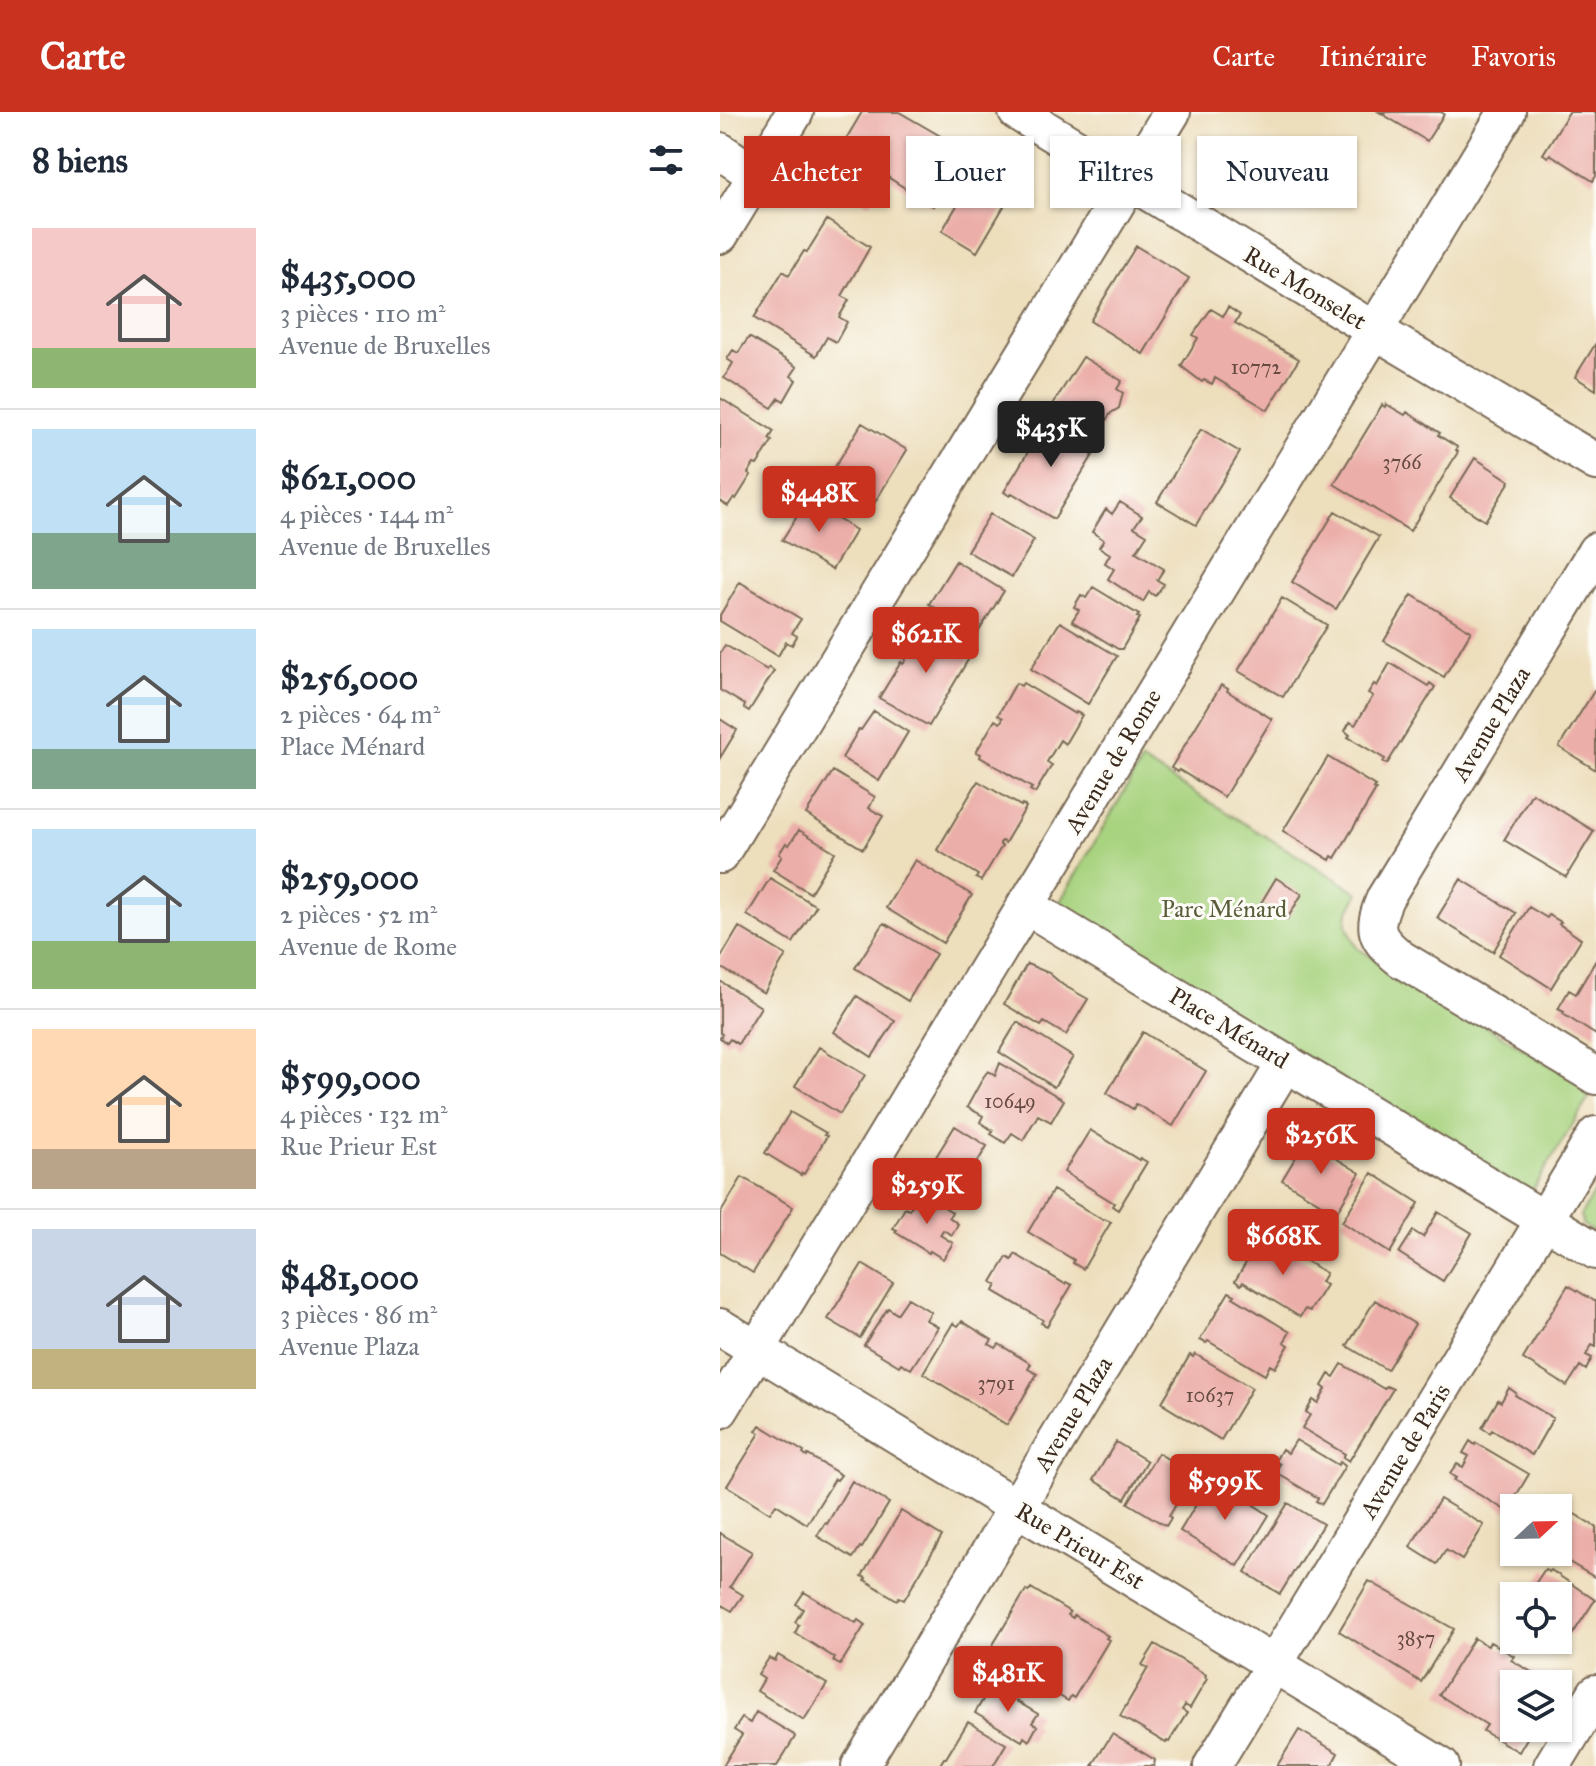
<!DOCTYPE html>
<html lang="fr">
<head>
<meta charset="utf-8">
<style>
  body { margin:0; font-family:"IM FELL Great Primer",serif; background:#f2f2f3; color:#1f2937; height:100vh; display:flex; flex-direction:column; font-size:30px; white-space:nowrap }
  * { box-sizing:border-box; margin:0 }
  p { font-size:26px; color:#747a83 }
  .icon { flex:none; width:44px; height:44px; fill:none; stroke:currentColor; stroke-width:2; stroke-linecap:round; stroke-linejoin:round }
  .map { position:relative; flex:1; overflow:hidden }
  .details { display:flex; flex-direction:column; background:#fff; width:720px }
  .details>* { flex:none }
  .hud { position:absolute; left:24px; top:24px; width:732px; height:72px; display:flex; gap:16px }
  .needle { width:52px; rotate:68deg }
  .buttons { position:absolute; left:780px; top:1382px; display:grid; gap:16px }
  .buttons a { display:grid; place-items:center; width:72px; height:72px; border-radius:0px; background:#fff; box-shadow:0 2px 6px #0004; font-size:40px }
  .price { position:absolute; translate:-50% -68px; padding:0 18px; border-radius:8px; background:#c8321e; color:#fff; font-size:26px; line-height:52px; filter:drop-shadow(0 2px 4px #0008) }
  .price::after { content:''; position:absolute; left:50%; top:48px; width:24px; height:18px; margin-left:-12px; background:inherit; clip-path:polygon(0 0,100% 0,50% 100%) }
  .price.active { background:#222; color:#fff }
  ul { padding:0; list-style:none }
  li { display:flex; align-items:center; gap:24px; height:200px; padding:0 32px }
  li+li { border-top:2px solid #e0e1e3 }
  li span { display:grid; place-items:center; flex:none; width:224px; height:160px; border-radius:0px; color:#555 }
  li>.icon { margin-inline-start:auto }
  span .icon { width:96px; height:96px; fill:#fffc; stroke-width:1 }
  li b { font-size:34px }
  h2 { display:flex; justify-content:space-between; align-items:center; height:96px; padding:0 32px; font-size:34px }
  .chip { padding:0 28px; border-radius:0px; background:#fff; box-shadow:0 2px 6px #0004; font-size:28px; line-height:72px }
  .chip.active { background:#c8321e; color:#fff }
  header { display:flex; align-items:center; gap:48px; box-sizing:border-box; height:112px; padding:0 40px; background:#c8321e; color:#fff }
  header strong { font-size:38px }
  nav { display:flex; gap:44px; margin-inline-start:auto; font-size:28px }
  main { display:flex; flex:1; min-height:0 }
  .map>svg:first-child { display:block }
  .green { fill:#a8d37f; stroke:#727e4e; stroke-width:2 }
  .building { fill:#ecaea9 }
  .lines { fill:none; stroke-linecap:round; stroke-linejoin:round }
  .minor-casing { stroke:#796955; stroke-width:40 }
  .minor { stroke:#fff; stroke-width:36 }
  .labels { text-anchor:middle; stroke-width:6; stroke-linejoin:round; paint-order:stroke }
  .number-label { font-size:20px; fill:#674b41 }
  .street-label { font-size:24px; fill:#3b2a1e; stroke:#fdfcf7 }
  .park-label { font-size:24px; fill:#5c5d3b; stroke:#fdfcf7 }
</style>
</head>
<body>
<header>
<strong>Carte</strong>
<nav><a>Carte</a><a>Itinéraire</a><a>Favoris</a></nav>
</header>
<main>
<section class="details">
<h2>8 biens<svg class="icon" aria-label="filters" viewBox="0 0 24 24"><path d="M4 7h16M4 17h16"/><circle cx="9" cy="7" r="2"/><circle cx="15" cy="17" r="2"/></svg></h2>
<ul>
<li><span style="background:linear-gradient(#f6c9c9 75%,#8fb573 0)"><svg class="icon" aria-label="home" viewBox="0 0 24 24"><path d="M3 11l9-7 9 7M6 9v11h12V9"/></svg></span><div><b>$435,000</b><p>3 pièces · 110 m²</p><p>Avenue de Bruxelles</p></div></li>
<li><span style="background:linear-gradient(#bfe0f5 65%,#7fa58c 0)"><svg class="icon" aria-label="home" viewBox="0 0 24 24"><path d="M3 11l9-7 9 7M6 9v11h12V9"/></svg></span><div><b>$621,000</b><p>4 pièces · 144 m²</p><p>Avenue de Bruxelles</p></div></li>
<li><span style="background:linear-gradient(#bfe0f5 75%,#7fa58c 0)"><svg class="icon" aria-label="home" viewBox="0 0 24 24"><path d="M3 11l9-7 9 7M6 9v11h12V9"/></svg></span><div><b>$256,000</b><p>2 pièces · 64 m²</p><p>Place Ménard</p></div></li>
<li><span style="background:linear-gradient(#bfe0f5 70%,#8fb573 0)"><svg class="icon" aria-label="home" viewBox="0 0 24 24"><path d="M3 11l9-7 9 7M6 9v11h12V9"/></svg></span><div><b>$259,000</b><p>2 pièces · 52 m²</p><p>Avenue de Rome</p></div></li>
<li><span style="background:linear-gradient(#ffd9b3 75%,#b9a48a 0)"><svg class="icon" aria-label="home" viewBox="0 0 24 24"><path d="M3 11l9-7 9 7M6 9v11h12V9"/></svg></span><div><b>$599,000</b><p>4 pièces · 132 m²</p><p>Rue Prieur Est</p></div></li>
<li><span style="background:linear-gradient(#c9d6e8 75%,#c2b280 0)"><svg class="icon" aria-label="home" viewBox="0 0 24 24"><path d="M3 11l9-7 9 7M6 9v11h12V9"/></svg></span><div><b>$481,000</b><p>3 pièces · 86 m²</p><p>Avenue Plaza</p></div></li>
</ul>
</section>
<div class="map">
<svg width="876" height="1654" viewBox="0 0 876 1654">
  <rect width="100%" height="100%" fill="#fdfcf7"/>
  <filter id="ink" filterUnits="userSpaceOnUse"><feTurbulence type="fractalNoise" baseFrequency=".0125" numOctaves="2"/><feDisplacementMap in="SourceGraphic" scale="16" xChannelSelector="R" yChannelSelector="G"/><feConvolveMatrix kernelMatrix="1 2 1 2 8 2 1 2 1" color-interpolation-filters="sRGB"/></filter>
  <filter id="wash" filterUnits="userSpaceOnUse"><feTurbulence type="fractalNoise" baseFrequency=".006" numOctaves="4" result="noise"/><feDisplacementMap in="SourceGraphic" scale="32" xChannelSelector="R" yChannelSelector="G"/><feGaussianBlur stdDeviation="1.8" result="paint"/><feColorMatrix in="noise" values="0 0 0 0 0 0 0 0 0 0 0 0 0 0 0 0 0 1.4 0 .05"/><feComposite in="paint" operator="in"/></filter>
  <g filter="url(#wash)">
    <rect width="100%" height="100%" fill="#eddebc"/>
    <path class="green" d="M422,649l217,132c-15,26 -17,27 -2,55l236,143 -63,103 -473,-287z
      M876,1078v45l-14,-11 -1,-10z"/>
    <g id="blocks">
      <path class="building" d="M142,0h37l69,40 -3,5 -2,-1 -30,50 -47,-30 -17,28 -45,-28z
        M659,0h62l3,2 -17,27z
        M849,0h27v64l-3,5 -43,-27 -2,3 -5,-3z
        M262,51l35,21 -40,68 -35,-21z
        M107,108l43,27 -28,49 7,4 -10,17 8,5 -11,20 -9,-5 -11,19 -62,-38 29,-47 6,4 15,-24 3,1z
        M416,134l53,32 -46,76 -53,-33z
        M508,195l12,8 -5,8 64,36 -31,51 -53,-32 -3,6 -8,-4 -2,2 -21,-16 17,-28 -5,-3 18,-26 12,7z
        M29,225l48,30 -6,9 5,4 -12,21 -5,-3 -7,10 -48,-30 9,-15 -6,-4 6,-9 5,3z
        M876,231v47l-21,-13z
        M363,245l39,24 -5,8 6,4 -4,15 -8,5 -14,21 -44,-30z
        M0,286l54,33 -5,8 3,2 -15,24 -3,-1 -6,9 3,2 -15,24 -2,-2 -6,9 -8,-5z
        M666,292l19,11 2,-3 33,21 -2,2 19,12 -1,3 2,2 -48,79 -76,-47 48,-79 3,2z
        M329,305l6,4 -2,3 43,26 -42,69 -42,-26 -2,3 -6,-4z
        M142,311l45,27 -37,60 -45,-27z
        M481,317l39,23 -44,73 -39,-23z
        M755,346l35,23 -25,40 -35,-23z
        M90,384l19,11 -3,5 30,18 -24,40 -50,-30z
        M400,390l22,14 -8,11 13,8 -11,17 28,17 -7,11 7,4 -9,12 -6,-4 -6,10 -35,-23 6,-10 -9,-6 5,-9 -11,-7 5,-7 -12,-8 14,-23 6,5z
        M615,399l44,26 -43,72 -44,-27z
        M270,402l44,26 -22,37 -45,-26z
        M236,449l48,30 -27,43 -48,-30z
        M20,470l61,37 -9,14 5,3 -5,9 -6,-3 -8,14 -58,-35v-6z
        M373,475l46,28 -2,2 3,1 -18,31h-4l-46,-28 7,-11 -5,-3 7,-12 5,3z
        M692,483l59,36 -27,46 -60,-36z
        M562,486l45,27 -44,72 -45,-26z
        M205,510l4,3 -1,2 44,26 -43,73 -50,-28 22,-36 2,2 3,-4 -2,-2z
        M340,510l57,34 -29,48 -57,-35z
        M5,533l42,25 2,-3 5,4 -25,40 -5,-3 1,-3 -25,-15v-37z
        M670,551l38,23 2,-3 5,4 -48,77 -4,-2 2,-3 -37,-22 2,-2 -5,-4 5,-9 5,3 18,-29 -5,-3 6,-9 3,2z
        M296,571l5,3 2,-3 52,31 1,-2 6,3 -17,29 -5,-4 -13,22 5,3 -17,28 -5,-3 2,-2 -52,-31 1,-3 -5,-2 19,-32 5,3 2,-3 1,-2 -5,-3z
        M501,573l7,4 -1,2 45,28 -48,78 -45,-27 -1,2 -7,-4z
        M876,576v82l-37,-23z
        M154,599l34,21 -29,49 -37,-23 17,-29 2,1z
        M0,607l17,11 -17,28z
        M608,645l47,29 -2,2 3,2 -41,68 -3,-2 -2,4 -47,-29z
        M113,659l42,26 -6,11 14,8 -20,33 -57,-35z
        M258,669l43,25 1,-2 4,3 -21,36 -3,-2 -2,2v2l2,1 -21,35 -5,-3 2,-3 -41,-25z
        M812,681l62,38 -28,46 -62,-37z
        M79,718l36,22 -25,41 -37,-23 9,-14 -3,-2 7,-11 3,2z
        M195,748l57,35 -29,48 -57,-35z
        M50,766l46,28 -23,37 -46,-28z
        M556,766l26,16 -15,25 -26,-16z
        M741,767l55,34 -23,39 -56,-34z
        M809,795l18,11 2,-3 12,7 -2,2 22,15 -30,49 -52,-33z
        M164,811l52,31 -28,47 -53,-33z
        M19,815l47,28 -22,38 -44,-26v-8z
        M876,848v75l-33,-21 1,-2 -6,-3 11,-19 7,4z
        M307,852l22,9 14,12 25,14 -22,36 -22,-13 -3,4 -37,-22z
        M0,869l41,26 -23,37 -8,-5 -3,4 -7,-5 2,-4 -2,-1z
        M137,884l38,25 -23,36 -38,-25z
        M297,910l56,35 -19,30 -55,-35z
        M423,920l63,39 -33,55 -37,-22 -3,5 -26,-16z
        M99,935l46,28 -25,39 -45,-28z
        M280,951l64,37 -13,22 -13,-7 -15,25 -11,-7 -7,10 -14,-9 2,-3 -13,-9 3,-6 -16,-9 17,-31 4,-5 7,5z
        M70,1000l36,21 -2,2 3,1 -23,38 -2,-1 -1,2 -36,-22z
        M235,1014l32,20 -28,47 -33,-20z
        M370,1018l49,30 1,-2 7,4 -29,48 -6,-4 2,-3 -50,-31z
        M586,1028l54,33 -24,40 -54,-33z
        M652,1061l47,30 -29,50 -48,-31z
        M22,1065l51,30 -40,66 -33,-20v-39z
        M333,1078l50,30 1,-1 7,3 -28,47 -10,-6 1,-3 -46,-28z
        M197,1085l8,5 3,-5 24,15 -3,5 9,7 -6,11 -9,-5 -3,5 13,8 -10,16 -13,-8 -1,2 -34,-21 2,-2 -4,-2 12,-20 4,2z
        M718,1100l34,21 -29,48 -44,-28 14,-22 10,6z
        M544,1121l6,3 -2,3 58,34 -5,9 5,3 -16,26 -5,-2 -5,8 -57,-35 -2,3 -6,-4z
        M295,1142l50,30 1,-2 6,3 -25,41 -6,-3 2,-3 -49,-29 3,-6 -5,-3 15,-25 5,3z
        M142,1152l31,19 -33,55 -32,-19z
        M848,1173l28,17v45l-4,-2 -6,10 6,3 -6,12 -6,-4 -13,20 -44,-27z
        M509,1180l6,3 -2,2 57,35 -6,10 5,3 -14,23 -5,-3 -5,10 -57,-34 -2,2 -6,-3z
        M188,1186l23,14 -5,8 12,7 -27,42 -10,-6 -2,3 -35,-21 24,-37 9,6z
        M655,1188l40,24 -28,46 -40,-24z
        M242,1209l30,19 -3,4 7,4 3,-4 32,20 -3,5 9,5 -30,51 -84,-52 30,-50 5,3z
        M475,1242l57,34 -31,52 -57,-35 1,-1 -3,-2 28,-47 3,2z
        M622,1252l42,25 2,-3 7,3 -44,72 -6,-4 2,-3 -43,-26 8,-13 -4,-3 7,-12 5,3 8,-14 -4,-3 7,-12 5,3z
        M789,1276l7,5 -1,2 38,23 -21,37 -40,-25 -2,3 -8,-5 16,-28 3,2z
        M40,1313l44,27 -1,2 4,3 1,-2 33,20 -4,5 -2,-1 -28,45 -31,-20 -6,9 -43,-27 33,-53 -4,-2z
        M576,1328l42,25 2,-3 5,4 -23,38 -6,-3 2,-3 -43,-26 5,-8 -5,-3 7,-12 6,4z
        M750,1329l5,4 1,-2 53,31 -22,37 -53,-31 2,-2 -6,-4 7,-10 6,3 6,-11 -6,-3z
        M396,1330l31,19 -22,38 -32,-19z
        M438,1341l36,22 -25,41 2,2 -5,8 -38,-23z
        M491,1368l14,8 1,-3 30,18 -2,2 15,10 -31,51 -58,-35z
        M132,1369l37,22 -27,45 -2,-1 -7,11 -36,-22 8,-13 2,1z
        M720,1387l44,26 -22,35 -16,-10 -9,14 -27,-17z
        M568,1391l35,21 -43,70 -35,-22z
        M181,1399l41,25 -38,64 -5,-3 -2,3 -32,-20 1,-2 -4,-2z
        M853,1401l23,14v51l-44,-26h6v-25l8,-13 4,3z
        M0,1421l32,19 -22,35 13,8 -11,16 -12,-7z
        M825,1457l4,3 2,-2 44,30 -23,35 -14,-9v-30h-31z
        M649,1469l85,48 -33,53 -82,-51z
        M311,1476l39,24 -2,3 3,2 2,1 1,-3 34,21 -2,2 3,2 -35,58 -3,-2 -3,5 -25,-15 3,-5 -3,-2 6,-10 -15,-9 -7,10 -2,-2 -3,5 -28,-17 3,-4 -6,-4 35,-58 3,1z
        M84,1480l52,31 2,-3 7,5 -25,40 -7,-4 2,-3 -40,-25 4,-8 -4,-3 8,-13 -7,-5z
        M754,1526l14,8 2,-4 24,14 -3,4 41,24h-38v44h19l-14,24 -36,-21 4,-6 -48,-30z
        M435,1532l51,31 -1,2 2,2 -17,29 -5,-3 -3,5 5,3 -18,29 -2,-1 -1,2 -46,-27 28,-48 -6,-3z
        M58,1543l49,29 -23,36 -47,-29 7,-12 -6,-4 11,-17 6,3z
        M271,1574l47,28 -6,9 5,3 -8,15 -5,-4 -2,4 -47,-28z
        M36,1600l38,23 1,2 -18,29h-54l19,-31 -8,-5 8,-12 8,5z
        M248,1610l38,22 -13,22h-54l5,-8h2z
        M579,1618l39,23 -7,13h-54z
        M392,1622l43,26 -1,6h-62z"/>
    </g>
  </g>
  <g filter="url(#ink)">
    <use href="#blocks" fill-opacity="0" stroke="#796955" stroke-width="2"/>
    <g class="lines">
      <defs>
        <path id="minor" d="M297,0l357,218 222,132
          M0,39l36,24
          M0,123l75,-123
          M876,439l-211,347c-13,31 -11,39 16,61l195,117
          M0,743l452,-743
          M305,793l571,346
          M0,1215l721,439
          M0,1298l787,-1298
          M140,1654l426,-704
          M492,1654l384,-631
          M832,1654l44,-73"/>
      </defs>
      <use href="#minor" class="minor-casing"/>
      <use href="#minor" class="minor"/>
    </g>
  </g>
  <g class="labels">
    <g class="number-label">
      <text x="536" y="262">10772</text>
      <text x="682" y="357">3766</text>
      <text x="290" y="996">10649</text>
      <text x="276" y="1278">3791</text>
      <text x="490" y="1290">10637</text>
      <text x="696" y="1533">3857</text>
    </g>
    <g class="street-label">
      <text transform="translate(585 176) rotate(31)" y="8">Rue Monselet</text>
      <text transform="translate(771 612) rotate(-59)" y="8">Avenue Plaza</text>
      <text transform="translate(393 649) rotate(-59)" y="8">Avenue de Rome</text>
      <text transform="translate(509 916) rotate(31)" y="8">Place Ménard</text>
      <text transform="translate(353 1302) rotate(-59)" y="8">Avenue Plaza</text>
      <text transform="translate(685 1339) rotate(-59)" y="8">Avenue de Paris</text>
      <text transform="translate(360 1434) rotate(31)" y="8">Rue Prieur Est</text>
    </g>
    <g class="park-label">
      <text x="504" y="805">Parc Ménard</text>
    </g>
  </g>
</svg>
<div class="buttons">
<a><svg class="needle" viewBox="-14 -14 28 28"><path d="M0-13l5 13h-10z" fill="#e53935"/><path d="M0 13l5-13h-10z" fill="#747a83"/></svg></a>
<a><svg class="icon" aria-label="locate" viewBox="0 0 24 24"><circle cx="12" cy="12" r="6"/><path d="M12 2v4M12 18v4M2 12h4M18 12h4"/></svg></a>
<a><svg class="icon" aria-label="layers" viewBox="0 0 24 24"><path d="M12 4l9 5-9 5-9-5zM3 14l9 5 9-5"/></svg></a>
</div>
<b class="price active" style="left:331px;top:357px">$435K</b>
<b class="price" style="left:99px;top:422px">$448K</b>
<b class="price" style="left:206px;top:563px">$621K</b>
<b class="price" style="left:601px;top:1064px">$256K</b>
<b class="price" style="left:207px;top:1114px">$259K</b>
<b class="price" style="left:563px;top:1165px">$668K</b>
<b class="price" style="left:505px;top:1410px">$599K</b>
<b class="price" style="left:288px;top:1602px">$481K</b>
<div class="hud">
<a class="chip active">Acheter</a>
<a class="chip">Louer</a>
<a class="chip">Filtres</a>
<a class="chip">Nouveau</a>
</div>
</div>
</main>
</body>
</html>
